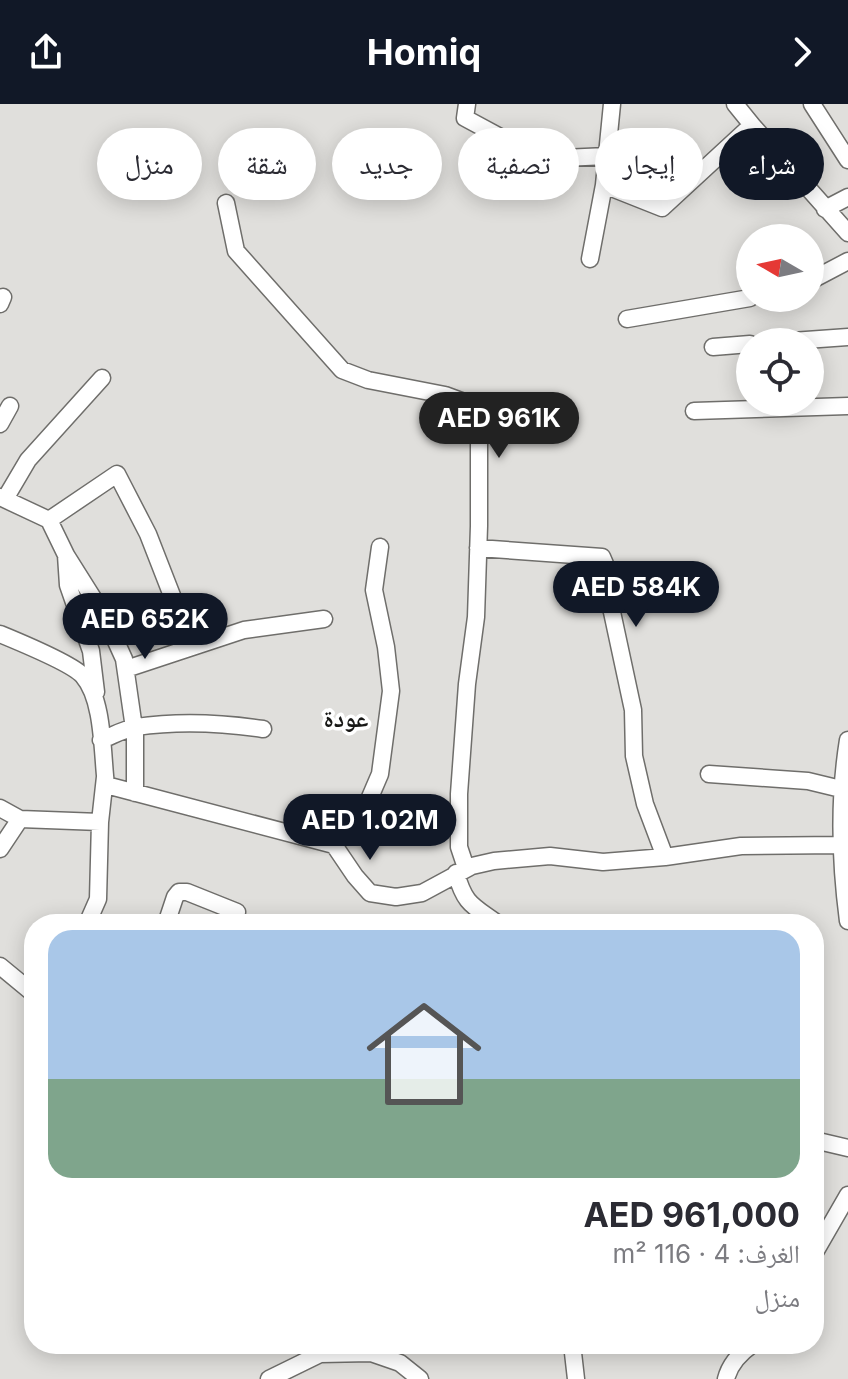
<!DOCTYPE html>
<html lang="ar">
<head>
<meta charset="utf-8">
<style>
  body { margin:0; font-family:Inter,"Noto Naskh Arabic",sans-serif; background:#f2f2f3; color:#2b2b33; direction:rtl; height:100vh; display:flex; flex-direction:column; font-size:30px; white-space:nowrap }
  * { box-sizing:border-box; margin:0 }
  p { font-size:26px; color:#7c7c81 }
  .icon { flex:none; width:44px; height:44px; fill:none; stroke:currentColor; stroke-width:2; stroke-linecap:round; stroke-linejoin:round }
  .map { position:relative; flex:1; overflow:hidden; direction:ltr }
  .details { position:absolute; left:24px; top:810px; width:800px; height:440px; display:flex; flex-direction:column; background:#fff; border-radius:32px; box-shadow:0 4px 20px #0003; direction:rtl }
  .details>* { flex:none }
  .guide { position:absolute; left:24px; top:24px; width:800px; height:72px; direction:rtl; display:flex; gap:16px }
  .needle { width:52px; rotate:279deg }
  .buttons { position:absolute; left:736px; top:120px; display:grid; gap:16px }
  .buttons a { display:grid; place-items:center; width:88px; height:88px; border-radius:50%; background:#fff; box-shadow:0 4px 20px #0003; font-size:40px }
  .price { position:absolute; translate:-50% -68px; padding:0 18px; border-radius:28px; background:#111827; color:#fff; font-size:26px; line-height:52px; filter:drop-shadow(0 2px 4px #0008) }
  .price::after { content:''; position:absolute; left:50%; top:48px; width:24px; height:18px; margin-left:-12px; background:inherit; clip-path:polygon(0 0,100% 0,50% 100%) }
  .price.active { background:#222; color:#fff }
  ul { padding:0; list-style:none }
  li { display:grid; align-content:center; gap:16px; height:424px; padding:0 24px }
  li span { display:grid; place-items:center; height:248px; border-radius:24px; color:#555 }
  li>.icon { margin-inline-start:auto }
  span .icon { width:144px; height:144px; fill:#fffc; stroke-width:1 }
  li b { font-size:34px }
  .chip { padding:0 28px; border-radius:36px; background:#fff; box-shadow:0 4px 20px #0003; font-size:28px; line-height:72px }
  .chip.active { background:#111827; color:#fff }
  header { display:flex; justify-content:space-between; align-items:center; height:104px; padding:0 24px; background:#111827; color:#fff; font-size:36px; font-weight:700 }
  .map>svg:first-child { display:block }
  .lines { fill:none; stroke-linecap:round; stroke-linejoin:round }
  .minor-casing { stroke:#6f6e6b; stroke-width:19 }
  .minor { stroke:#fff; stroke-width:16 }
  .labels { text-anchor:middle; stroke-width:7; stroke-linejoin:round; paint-order:stroke }
  .neighbourhood-label { font-size:24px; font-weight:bold; fill:#181816; stroke:#fff }
</style>
</head>
<body>
<header><svg class="icon" aria-label="forward" viewBox="0 0 24 24"><path d="M9 5l7 7-7 7"/></svg>Homiq<svg class="icon" aria-label="share" viewBox="0 0 24 24"><path d="M12 15V3M7 8l5-5 5 5M5 13v7h14v-7"/></svg></header>
<div class="map">
<svg width="848" height="1275" viewBox="0 0 848 1275">
  <rect width="100%" height="100%" fill="#e0dfdc"/>
  <g class="lines">
    <defs>
      <path id="minor" d="M467,0l-2,14 76,41 66,-3
        M612,0l-8,81 58,23 90,-83 -17,-21
        M812,0l36,56
        M752,21l96,108
        M226,99l10,48 106,119 26,10 77,15 27,10 7,21v100l-3,91 -9,67 -8,110v53l7,21
        M825,105l23,-12
        M590,155l14,-74
        M810,177l38,-20
        M0,200l3,-7
        M627,215l123,-21
        M778,238l70,-5
        M713,243l37,-3
        M694,307l154,-5
        M0,320l10,-18
        M0,393l49,23 17,35 2,30 23,66 5,41
        M5,395l23,-39 74,-82
        M49,416l68,-46 31,60 44,113
        M478,444l124,9 3,7v24l7,24 21,98 1,46 11,48 20,53
        M66,451l39,62 19,42 11,76v58
        M0,530c17,7 73,30 83,42 21,24 19,78 23,109l228,60 21,31 15,17 26,4 26,-4 50,-27 22,-5 56,-5 53,6 62,-5 76,-11 100,-1
        M126,565l118,-39 80,-11
        M101,636c11,-4 23,-11 35,-13 41,-6 87,-4 127,2
        M848,636c-10,62 -8,120 0,181
        M709,670l99,7 33,8
        M0,704l20,11 80,3
        M334,741l34,-43 12,-28 11,-83 -5,-44 -12,-57 6,-43
        M0,745l20,-30
        M456,769c9,32 16,32 42,51
        M87,820l11,-25 2,-77 5,-45
        M166,820l9,-27 4,-5h8l50,20
        M0,862l34,28
        M814,1036l34,8
        M814,1150l34,-59
        M572,1240l4,35
        M269,1275l51,-25 51,-1 29,10 20,16
        M726,1275c4,-16 14,-26 27,-35"/>
    </defs>
    <use href="#minor" class="minor-casing"/>
    <use href="#minor" class="minor"/>
  </g>
  <g class="labels">
    <g class="neighbourhood-label">
      <text x="346" y="623">عودة</text>
    </g>
  </g>
</svg>
<div class="buttons">
<a><svg class="needle" viewBox="-14 -14 28 28"><path d="M0-13l5 13h-10z" fill="#e53935"/><path d="M0 13l5-13h-10z" fill="#7c7c81"/></svg></a>
<a><svg class="icon" aria-label="locate" viewBox="0 0 24 24"><circle cx="12" cy="12" r="6"/><path d="M12 2v4M12 18v4M2 12h4M18 12h4"/></svg></a>
</div>
<b class="price active" style="left:499px;top:356px">AED 961K</b>
<b class="price" style="left:636px;top:525px">AED 584K</b>
<b class="price" style="left:145px;top:557px">AED 652K</b>
<b class="price" style="left:370px;top:758px">AED 1.02M</b>
<div class="guide">
<a class="chip active">شراء</a>
<a class="chip">إيجار</a>
<a class="chip">تصفية</a>
<a class="chip">جديد</a>
<a class="chip">شقة</a>
<a class="chip">منزل</a>
</div>
<section class="details">
<ul>
<li><span style="background:linear-gradient(#a9c7e8 60%,#7fa58c 0)"><svg class="icon" aria-label="home" viewBox="0 0 24 24"><path d="M3 11l9-7 9 7M6 9v11h12V9"/></svg></span><div><b>AED 961,000</b><p>الغرف: 4 · 116 m²</p><p>منزل</p></div></li>
</ul>
</section>
</div>
</body>
</html>
